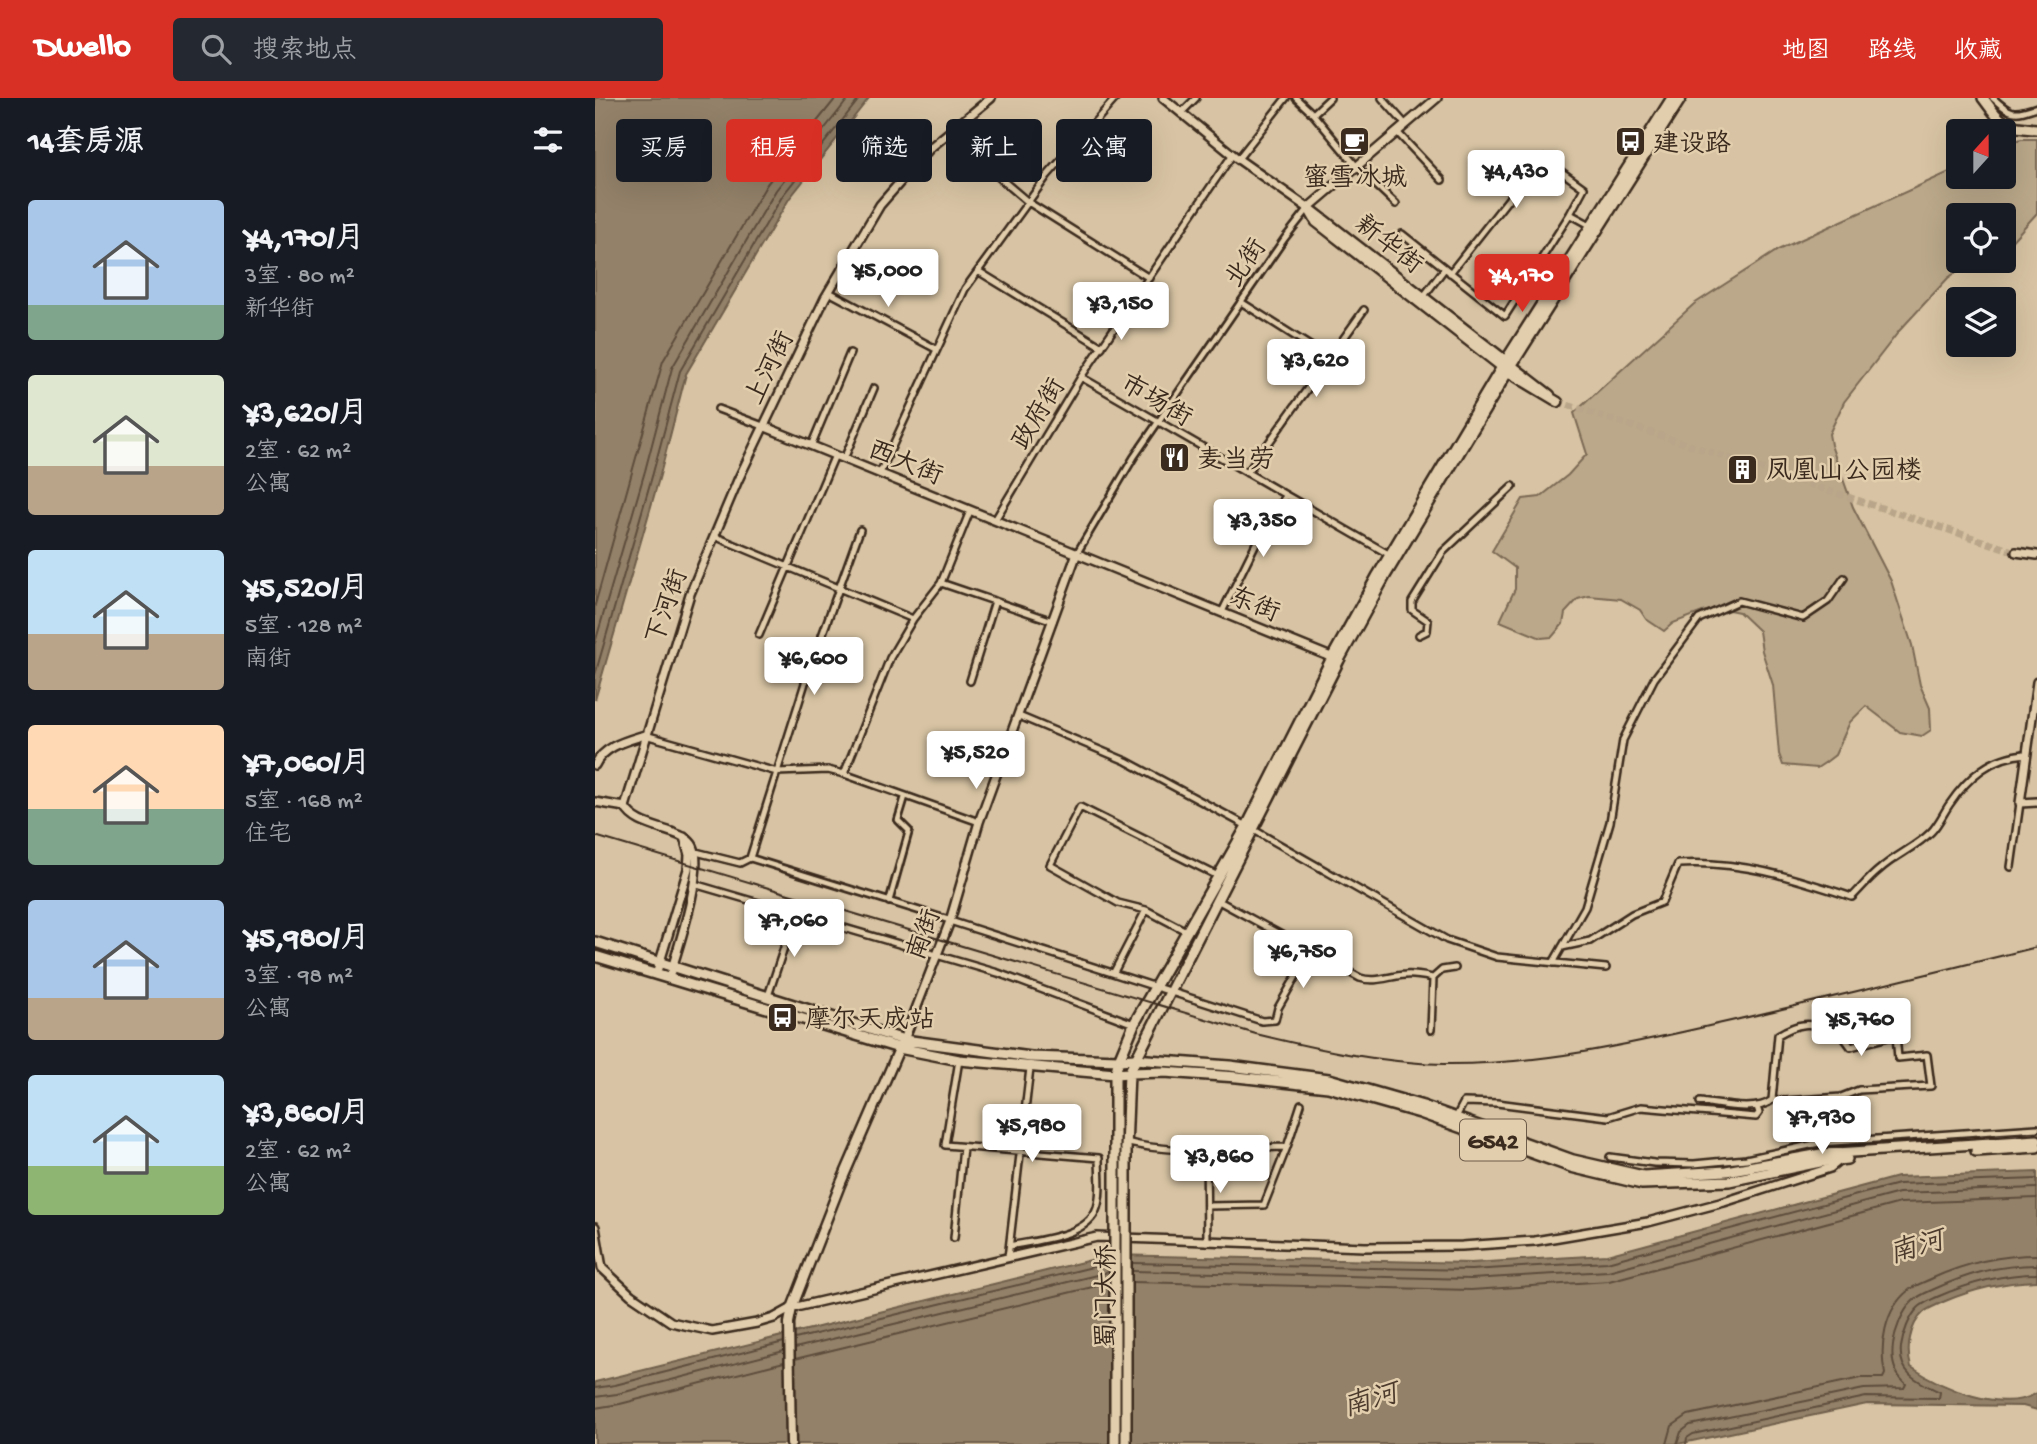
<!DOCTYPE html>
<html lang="zh">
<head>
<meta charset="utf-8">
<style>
  body { margin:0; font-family:"Gochi Hand","LXGW WenKai TC",sans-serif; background:#242831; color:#f1f3f6; height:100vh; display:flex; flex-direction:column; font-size:26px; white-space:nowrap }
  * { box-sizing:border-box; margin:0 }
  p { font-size:23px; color:#9ea1a6 }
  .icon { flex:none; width:38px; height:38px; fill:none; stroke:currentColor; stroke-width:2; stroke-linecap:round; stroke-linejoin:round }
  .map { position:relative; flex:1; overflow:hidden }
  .panel { display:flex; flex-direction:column; background:#171b24; width:595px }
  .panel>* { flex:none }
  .banner { position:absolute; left:21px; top:21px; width:665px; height:63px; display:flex; gap:14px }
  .needle { width:46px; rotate:21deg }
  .tools { position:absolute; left:1351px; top:21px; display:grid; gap:14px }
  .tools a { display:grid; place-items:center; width:70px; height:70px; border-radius:7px; background:#171b24; box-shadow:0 7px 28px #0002; font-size:35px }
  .price { position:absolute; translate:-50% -60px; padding:0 16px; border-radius:7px; background:#fff; color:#222; font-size:23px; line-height:46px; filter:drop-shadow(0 2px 4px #0008) }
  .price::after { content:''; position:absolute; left:50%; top:42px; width:21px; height:16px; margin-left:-10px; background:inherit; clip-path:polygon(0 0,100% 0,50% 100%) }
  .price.current { background:#d93025; color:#fff }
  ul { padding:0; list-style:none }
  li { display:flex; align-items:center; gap:21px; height:175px; padding:0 28px }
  li span { display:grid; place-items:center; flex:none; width:196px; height:140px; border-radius:7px; color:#555 }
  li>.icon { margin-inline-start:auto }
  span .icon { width:84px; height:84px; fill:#fffc; stroke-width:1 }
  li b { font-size:30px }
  h2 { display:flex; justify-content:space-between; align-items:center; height:84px; padding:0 28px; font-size:30px }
  .chip { padding:0 24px; border-radius:7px; background:#171b24; box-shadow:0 7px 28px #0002; font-size:24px; line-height:63px }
  .chip.current { background:#d93025; color:#fff }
  header { display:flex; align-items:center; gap:42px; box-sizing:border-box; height:98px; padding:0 35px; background:#d93025; color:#fff }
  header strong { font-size:33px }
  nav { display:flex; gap:38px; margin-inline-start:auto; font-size:24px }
  .search { width:490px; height:63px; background:#242831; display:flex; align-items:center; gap:18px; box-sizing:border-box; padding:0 24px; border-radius:7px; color:#9ea1a6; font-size:26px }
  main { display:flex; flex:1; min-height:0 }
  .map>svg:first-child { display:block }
  .green { fill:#bba88a; stroke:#7b6954; stroke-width:2 }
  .water { fill:#938169; stroke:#705e4b; stroke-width:2 }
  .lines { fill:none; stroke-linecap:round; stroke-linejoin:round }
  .shore { stroke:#5e4d3c; stroke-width:2 }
  .tertiary-tunnel { stroke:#b9a589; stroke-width:7; stroke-dasharray:7 3.5; stroke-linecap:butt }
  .pedestrian-casing { stroke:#3b2a1e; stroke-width:10 }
  .minor-casing { stroke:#3b2a1e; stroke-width:10 }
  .tertiary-casing { stroke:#3b2a1e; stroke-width:12 }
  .secondary-casing { stroke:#3b2a1e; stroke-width:13 }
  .primary-casing { stroke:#3b2a1e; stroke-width:14 }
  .trunk-casing { stroke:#3b2a1e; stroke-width:14 }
  .pedestrian { stroke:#e2ceac; stroke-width:4.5 }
  .minor { stroke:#e2ceac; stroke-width:5 }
  .tertiary { stroke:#e2ceac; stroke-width:7 }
  .secondary { stroke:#e2ceac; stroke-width:8 }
  .primary { stroke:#e2ceac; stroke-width:9 }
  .trunk { stroke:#e2ceac; stroke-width:9 }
  .rail { stroke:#3b2a1e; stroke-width:2 }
  .trunk-bridge-casing { stroke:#3b2a1e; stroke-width:14; stroke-linecap:butt }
  .trunk-bridge { stroke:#e2ceac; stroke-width:9 }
  .labels { text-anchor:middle; stroke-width:5; stroke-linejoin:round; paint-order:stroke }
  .shield { fill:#e2ceac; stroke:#6d5b49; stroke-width:2 }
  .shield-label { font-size:24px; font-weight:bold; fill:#3b2a1e }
  .poi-label { font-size:26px; fill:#3b2a1e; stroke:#e2ceac; text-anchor:start }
  .street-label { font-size:26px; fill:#3b2a1e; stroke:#e2ceac }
  .water-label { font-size:28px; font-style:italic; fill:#4d3b2d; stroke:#e2ceac }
</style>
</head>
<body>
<header>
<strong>Dwello</strong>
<div class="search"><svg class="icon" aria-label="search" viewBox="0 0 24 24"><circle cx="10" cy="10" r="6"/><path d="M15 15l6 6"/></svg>搜索地点</div>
<nav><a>地图</a><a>路线</a><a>收藏</a></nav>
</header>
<main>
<section class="panel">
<h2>14套房源<svg class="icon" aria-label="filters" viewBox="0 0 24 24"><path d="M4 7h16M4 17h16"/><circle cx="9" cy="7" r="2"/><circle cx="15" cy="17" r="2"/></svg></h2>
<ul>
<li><span style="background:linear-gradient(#a9c7e8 75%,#7fa58c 0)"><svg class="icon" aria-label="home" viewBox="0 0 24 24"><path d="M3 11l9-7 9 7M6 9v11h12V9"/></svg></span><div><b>¥4,170/月</b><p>3室 · 80 m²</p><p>新华街</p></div></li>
<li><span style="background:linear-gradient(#dfe7d0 65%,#b9a48a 0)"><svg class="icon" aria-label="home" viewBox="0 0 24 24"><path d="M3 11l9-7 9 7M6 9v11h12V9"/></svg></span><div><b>¥3,620/月</b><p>2室 · 62 m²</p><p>公寓</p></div></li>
<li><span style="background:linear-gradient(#bfe0f5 60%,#b9a48a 0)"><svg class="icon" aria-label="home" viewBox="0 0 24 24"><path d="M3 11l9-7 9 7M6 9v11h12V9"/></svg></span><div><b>¥5,520/月</b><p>5室 · 128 m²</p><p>南街</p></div></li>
<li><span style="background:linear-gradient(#ffd9b3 60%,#7fa58c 0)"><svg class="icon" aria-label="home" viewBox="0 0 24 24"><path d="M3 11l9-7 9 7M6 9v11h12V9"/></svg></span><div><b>¥7,060/月</b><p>5室 · 168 m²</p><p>住宅</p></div></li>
<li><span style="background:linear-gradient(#a9c7e8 70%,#b9a48a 0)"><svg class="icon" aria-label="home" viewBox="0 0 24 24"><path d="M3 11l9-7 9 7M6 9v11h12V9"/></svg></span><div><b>¥5,980/月</b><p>3室 · 98 m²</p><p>公寓</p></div></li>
<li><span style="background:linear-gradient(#bfe0f5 65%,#8fb573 0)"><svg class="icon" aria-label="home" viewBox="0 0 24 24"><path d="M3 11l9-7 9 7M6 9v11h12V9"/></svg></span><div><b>¥3,860/月</b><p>2室 · 62 m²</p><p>公寓</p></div></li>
</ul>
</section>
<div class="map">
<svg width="1442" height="1346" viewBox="0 0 1442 1346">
  <rect width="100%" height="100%" fill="#d8c4a4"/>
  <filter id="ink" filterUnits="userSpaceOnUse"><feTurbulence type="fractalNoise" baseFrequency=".0143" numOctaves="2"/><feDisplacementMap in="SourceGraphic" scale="14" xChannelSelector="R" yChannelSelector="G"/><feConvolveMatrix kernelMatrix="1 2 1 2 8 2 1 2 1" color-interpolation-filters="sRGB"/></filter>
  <g filter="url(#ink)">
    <path class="green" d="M1426,41h16v74l-28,31 -5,2v-31h-46v46h14l-24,17 -48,52 -56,72 -15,32 2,11 22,62 38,74 21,64 8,40 10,23 1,22 -9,6 -22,-4 -34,-26 -16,16 -15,33 -9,7 -9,6 -34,-3 -4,-11 -6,-69 -11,-34 -3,-20 -20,-19 -10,-2 -24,1 -32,12 -9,8 -18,-12 -6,-9 -19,-11 -32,-3 -11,3 -13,14 -2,11 -11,13 -11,1 -41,-17 15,-32v-21l-23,-17 31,-52 17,-2 28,-22 19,-21 -13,-41 120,-109 84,-54 180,-82v9h46v-32z"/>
    <path class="water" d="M0,0h274l-80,101 -103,175 -26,101 -65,225z
      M1442,1074v109c-33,1 -64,8 -94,21 -6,3 -14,6 -19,10 -15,13 -18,38 -13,55 31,21 91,47 126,26v17l-14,-4 -156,-2 -189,40h-1083v-62l516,-127 360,8 136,-8 290,-78z"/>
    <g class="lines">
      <path class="shore" d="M0,507l68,-244 104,-177 69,-86
        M0,545l50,-172 27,-103 104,-178 73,-92
        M0,577l58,-202 27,-102 103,-176 77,-97
        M537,1165l339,7 136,-8 291,-78 139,-5
        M537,1173l339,8 137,-8 291,-78 138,-5
        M537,1184l339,8 138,-9 291,-78 137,-5
        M200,1241l314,-76
        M200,1250l314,-76
        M200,1261l314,-76
        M0,1290l20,-3 169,-43
        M0,1299l22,-3 167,-43
        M0,1310l25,-4 164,-42
        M1072,1346l5,-18 16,-11 173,-37h22l2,-4c-6,-27 -1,-65 24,-84 6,-5 16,-8 24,-12 33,-15 67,-23 104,-23
        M1082,1346l4,-12 9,-7 174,-36 40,-1 2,-4c-12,-10 -15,-24 -13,-39 2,-15 9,-34 20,-44 5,-5 12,-8 19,-11 35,-16 66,-25 105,-25
        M1091,1346l1,-6 6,-4 173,-37 73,1 1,-6c-21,-10 -42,-18 -39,-45 2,-13 8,-30 17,-39 5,-5 13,-8 19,-11 32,-14 64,-23 100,-23"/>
      <path class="tertiary-tunnel" d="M963,304l458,150"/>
      <defs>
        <path id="pedestrian" d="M482,455l57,-96 151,-219 23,-29
          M155,760l199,62
          M294,804l20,-71 -11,-11 7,-23"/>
        <path id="minor" d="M701,0l17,16 44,53 39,37
          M787,0l24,27
          M1398,0c18,17 21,17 44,9
          M586,15l15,-15
          M718,16l17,-16
          M802,34l45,48
          M373,53l60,51 121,76
          M643,61l48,-61
          M807,136l103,82 65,-102 22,12
          M383,173l124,76
          M855,175l60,-76 34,-38 40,29 -14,26
          M234,194l107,57
          M829,198l21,-28
          M646,204l88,56
          M486,279l309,178
          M123,311l45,17
          M216,348l39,-93
          M249,361l30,-71
          M285,375l85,-184 82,-113 69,-78
          M652,375l117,-163
          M400,422l86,-143 152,-223
          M119,438l199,83
          M346,485l112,38
          M627,514l42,-85 22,-31
          M164,537l76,-180
          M824,537l8,-4 1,-10 -16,-11v-8l31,-50 70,-66
          M375,583l25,-80
          M424,618l107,45 121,65 200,114 50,17 109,11
          M50,637l132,37 51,-2 16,4 135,48
          M249,676l46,-116 23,-39 28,-36 29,-72
          M97,753l48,12 10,-5 55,-175 55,-153
          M1416,769l9,-64
          M99,786l304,89 136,51
          M622,802l143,78c16,5 29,-2 45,-3 9,-1 18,1 28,3
          M355,823l312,100 13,-1 3,-12 32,-56
          M593,834l-42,-22 -28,-7 -68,-38 30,-58 138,69
          M967,849l28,-6 42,-27 30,-12 16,-38c62,-4 116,14 174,33 9,-9 17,-19 27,-27 16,-15 36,-22 52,-38 7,-7 12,-18 18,-27 19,-28 42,-49 78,-51
          M958,865l32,-56 25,-85 13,-82 31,-61 45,-60 40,-18 64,17 25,-17 16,-23
          M519,874l32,-62
          M173,898l27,-82
          M836,932l2,-52 9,-8 13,-2
          M364,962l-14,85 154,13c0,15 3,35 -2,50 -9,29 -61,32 -87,38
          M1105,1004c20,2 57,11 72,-2l13,1 56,-4 18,-7 72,-4 -4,-31 -29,3 -2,-23 -45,12 -13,-18c-27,-5 -36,-9 -60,6l-6,65
          M860,1021l9,-17 33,1 111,14 33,-10 115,10 3,-4 -2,-6
          M531,1044c44,13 114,6 161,5
          M611,1051l1,93
          M1015,1059l44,6 40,1 52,-5 73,-16 218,-15
          M612,1108l57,-1 23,-58 14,-43
          M359,1140l9,-91
          M413,1160l22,-190"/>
        <path id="tertiary" d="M568,0l75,61 70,49 129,-110
          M168,328l573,233
          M1421,454l21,3
          M1442,584l-17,121 17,-1
          M0,667c9,-19 31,-24 50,-30
          M0,704l30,5c8,15 29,19 46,25 8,3 18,6 22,14 12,24 -16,105 -24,132
          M30,709l65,-213 48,-114 87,-182 55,-93 50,-57 61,-50
          M61,877l32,-106 1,-14 -5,-18
          M309,942l46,-119 29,-99 98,-269
          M0,1129l7,41 29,27 40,27 41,9 45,-8 17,-5 18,-10 305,-71 268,10 97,-1 73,-5 113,-19 76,-20 106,-34 11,-9"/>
        <path id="secondary" d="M713,110l8,14 192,150 50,30
          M714,110l241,187
          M196,1346l-2,-121 3,-15 48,-123 62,-143"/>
        <path id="primary" d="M1388,0c19,26 21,29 54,31
          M0,844l309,98 127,17 88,3 15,-36 113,-198 85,-168 46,-83 127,-213 167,-264
          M0,858l304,92 60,12 156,14 14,-1 210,-413 46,-84 126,-210 170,-268"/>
        <path id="trunk" d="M520,1051v-75l4,-14 15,-1 96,7 99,13 94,27 150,54 70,16 83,-5 95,-17 216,-14
          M531,1051l3,-76 35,-1 73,5 91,10 92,26 151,54 71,17 87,-3 91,-19 27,-3
          M1381,1053l61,-4"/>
      </defs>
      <use href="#pedestrian" class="pedestrian-casing"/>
      <use href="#minor" class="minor-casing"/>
      <use href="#tertiary" class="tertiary-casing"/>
      <use href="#secondary" class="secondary-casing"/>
      <use href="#primary" class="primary-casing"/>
      <use href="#trunk" class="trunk-casing"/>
      <use href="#pedestrian" class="pedestrian"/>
      <use href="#minor" class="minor"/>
      <use href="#tertiary" class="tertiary"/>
      <use href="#secondary" class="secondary"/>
      <use href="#primary" class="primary"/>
      <use href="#trunk" class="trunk"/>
      <path class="rail" d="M0,738l661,198c62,15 124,29 188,30 95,1 187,-20 278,-41 105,-24 210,-50 315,-76"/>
      <defs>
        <path id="trunk-bridge" d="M520,1051v295
          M531,1346v-295"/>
      </defs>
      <use href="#trunk-bridge" class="trunk-bridge-casing"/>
      <use href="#trunk-bridge" class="trunk-bridge"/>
    </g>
  </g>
  <defs>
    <symbol id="cafe-square" viewBox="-11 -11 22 22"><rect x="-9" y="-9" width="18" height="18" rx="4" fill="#3b2a1e" stroke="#e2ceac"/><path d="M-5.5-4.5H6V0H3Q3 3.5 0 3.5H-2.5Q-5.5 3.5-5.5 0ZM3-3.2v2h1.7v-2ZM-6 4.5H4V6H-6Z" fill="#fff"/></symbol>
    <symbol id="bus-square" viewBox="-11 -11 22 22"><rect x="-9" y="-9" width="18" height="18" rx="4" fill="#3b2a1e" stroke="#e2ceac"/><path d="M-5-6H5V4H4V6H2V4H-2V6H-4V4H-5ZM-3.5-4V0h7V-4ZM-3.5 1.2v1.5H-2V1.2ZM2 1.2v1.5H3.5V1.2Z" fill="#fff"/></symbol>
    <symbol id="restaurant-square" viewBox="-11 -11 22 22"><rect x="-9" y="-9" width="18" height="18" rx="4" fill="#3b2a1e" stroke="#e2ceac"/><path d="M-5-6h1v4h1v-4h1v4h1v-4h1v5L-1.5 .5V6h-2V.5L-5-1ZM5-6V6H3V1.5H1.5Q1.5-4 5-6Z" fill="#fff"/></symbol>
    <symbol id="building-square" viewBox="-11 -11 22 22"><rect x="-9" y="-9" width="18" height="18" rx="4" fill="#3b2a1e" stroke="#e2ceac"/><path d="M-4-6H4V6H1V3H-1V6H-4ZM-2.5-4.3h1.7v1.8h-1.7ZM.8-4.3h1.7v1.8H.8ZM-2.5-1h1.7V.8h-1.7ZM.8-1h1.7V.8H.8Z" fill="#fff"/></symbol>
  </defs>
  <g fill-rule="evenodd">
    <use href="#cafe-square" x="742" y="26" width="35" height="35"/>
    <use href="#bus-square" x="1018" y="26" width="35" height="35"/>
    <use href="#restaurant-square" x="562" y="342" width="35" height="35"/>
    <use href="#building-square" x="1130" y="354" width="35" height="35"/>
    <use href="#bus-square" x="170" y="902" width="35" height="35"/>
  </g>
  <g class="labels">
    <rect class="shield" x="865" y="1021.5" width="66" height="41" rx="5"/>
    <g class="shield-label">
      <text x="898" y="1050">G542</text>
    </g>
    <g class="poi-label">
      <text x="1058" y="53">建设路</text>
      <text x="760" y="87" text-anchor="middle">蜜雪冰城</text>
      <text x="602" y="369">麦当劳</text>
      <text x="1171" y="380">凤凰山公园楼</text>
      <text x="210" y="929">摩尔天成站</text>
    </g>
    <g class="street-label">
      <text transform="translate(795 145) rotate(38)" y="9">新华街</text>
      <text transform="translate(649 164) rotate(-56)" y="9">北街</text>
      <text transform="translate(173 269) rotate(-64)" y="9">上河街</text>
      <text transform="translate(562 301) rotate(30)" y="9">市场街</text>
      <text transform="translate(442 315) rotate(-59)" y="9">政府街</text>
      <text transform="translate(311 363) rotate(22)" y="9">西大街</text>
      <text transform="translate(660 505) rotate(22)" y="9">东街</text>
      <text transform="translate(70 508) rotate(-71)" y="9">下河街</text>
      <text transform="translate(327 836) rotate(-70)" y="9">南街</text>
      <text transform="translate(510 1198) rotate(-90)" y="9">蜀门大桥</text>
    </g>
    <g class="water-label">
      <text transform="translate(1321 1147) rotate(-16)" y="10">南河</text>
      <text transform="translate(775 1300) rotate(-16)" y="10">南河</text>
    </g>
  </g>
</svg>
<div class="tools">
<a><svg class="needle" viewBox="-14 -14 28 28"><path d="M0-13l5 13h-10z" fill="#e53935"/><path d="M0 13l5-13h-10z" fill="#9ea1a6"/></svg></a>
<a><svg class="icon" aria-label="locate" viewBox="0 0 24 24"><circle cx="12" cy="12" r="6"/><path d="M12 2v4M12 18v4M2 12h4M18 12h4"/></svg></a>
<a><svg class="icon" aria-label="layers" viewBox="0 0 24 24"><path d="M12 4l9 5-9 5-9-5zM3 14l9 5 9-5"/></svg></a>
</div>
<b class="price" style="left:921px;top:112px">¥4,430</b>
<b class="price" style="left:293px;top:211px">¥5,000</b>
<b class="price current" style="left:927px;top:216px">¥4,170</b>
<b class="price" style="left:526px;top:244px">¥3,150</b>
<b class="price" style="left:721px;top:301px">¥3,620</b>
<b class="price" style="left:668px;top:461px">¥3,350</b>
<b class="price" style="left:219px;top:599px">¥6,600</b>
<b class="price" style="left:381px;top:693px">¥5,520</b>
<b class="price" style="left:199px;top:861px">¥7,060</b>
<b class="price" style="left:708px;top:892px">¥6,750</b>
<b class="price" style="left:1266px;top:960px">¥5,760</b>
<b class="price" style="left:1227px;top:1058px">¥7,930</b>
<b class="price" style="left:437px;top:1066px">¥5,980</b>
<b class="price" style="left:625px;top:1097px">¥3,860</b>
<div class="banner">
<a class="chip">买房</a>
<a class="chip current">租房</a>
<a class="chip">筛选</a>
<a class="chip">新上</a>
<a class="chip">公寓</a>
</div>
</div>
</main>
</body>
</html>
